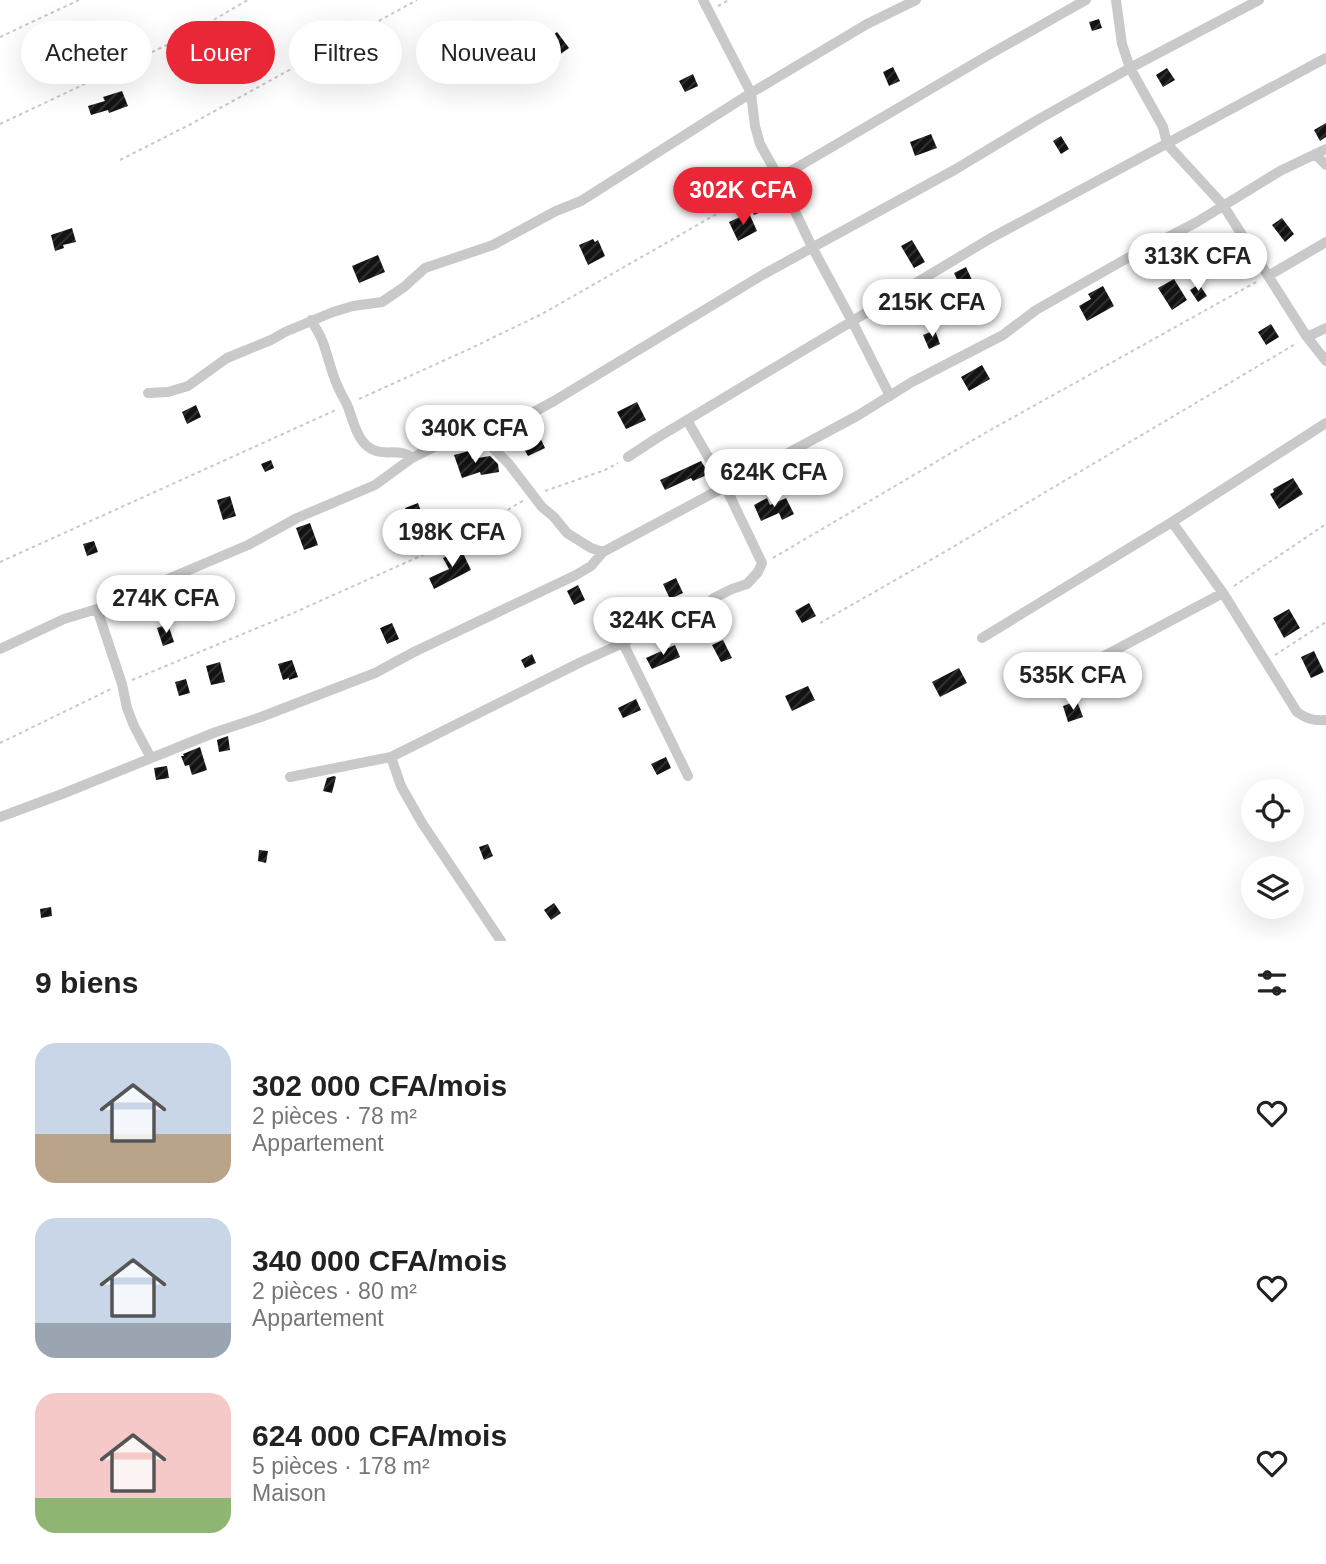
<!DOCTYPE html>
<html lang="fr">
<head>
<meta charset="utf-8">
<style>
  body { margin:0; font-family:Arial,sans-serif; background:#f2f2f2; color:#222; height:100vh; display:flex; flex-direction:column; font-size:26px; white-space:nowrap }
  * { box-sizing:border-box; margin:0 }
  p { font-size:23px; color:#767676 }
  .icon { flex:none; width:38px; height:38px; fill:none; stroke:currentColor; stroke-width:2; stroke-linecap:round; stroke-linejoin:round }
  .map { position:relative; height:941px; overflow:hidden }
  .side { display:flex; flex-direction:column; background:#fff; flex:1 }
  .side>* { flex:none }
  .guide { position:absolute; left:21px; top:21px; width:700px; height:63px; display:flex; gap:14px }
  .fabs { position:absolute; left:1241px; top:779px; display:grid; gap:14px }
  .fabs a { display:grid; place-items:center; width:63px; height:63px; border-radius:50%; background:#fff; box-shadow:0 7px 28px #0002; font-size:35px }
  .price { position:absolute; translate:-50% -60px; padding:0 16px; border-radius:24px; background:#fff; color:#222; font-size:23px; line-height:46px; filter:drop-shadow(0 2px 4px #0008) }
  .price::after { content:''; position:absolute; left:50%; top:42px; width:21px; height:16px; margin-left:-10px; background:inherit; clip-path:polygon(0 0,100% 0,50% 100%) }
  .price.active { background:#ea2737; color:#fff }
  ul { padding:0; list-style:none }
  li { display:flex; align-items:center; gap:21px; height:175px; padding:0 35px }
  li span { display:grid; place-items:center; flex:none; width:196px; height:140px; border-radius:21px; color:#555 }
  li>.icon { margin-inline-start:auto }
  span .icon { width:84px; height:84px; fill:#fffc; stroke-width:1 }
  li b { font-size:30px }
  h2 { display:flex; justify-content:space-between; align-items:center; height:84px; padding:0 35px; font-size:30px }
  .tag { padding:0 24px; border-radius:32px; background:#fff; box-shadow:0 7px 28px #0002; font-size:24px; line-height:63px }
  .tag.active { background:#ea2737; color:#fff }
  .map>svg:first-child { display:block }
  .building { fill:url(#building-hatch) }
  .lines { fill:none; stroke-linecap:round; stroke-linejoin:round }
  .path { stroke:#c9c9c9; stroke-width:2; stroke-dasharray:3.5 3.5; stroke-linecap:butt }
  .street { stroke:#c9c9c9; stroke-width:10 }
</style>
</head>
<body>
<div class="map">
<svg width="1326" height="941" viewBox="0 0 1326 941">
  <defs>
    <pattern id="building-hatch" width="6" height="6" patternUnits="userSpaceOnUse" patternTransform="scale(1.75)"><rect width="6" height="6" fill="#131313"/><path d="M-1 1l2-2M0 6l6-6M5 7l2-2" fill="none" stroke="#363636"/></pattern>
  </defs>
  <rect width="100%" height="100%" fill="#fff"/>
  <path class="building" d="M1099,19l3,9 -10,3 -3,-9z
    M557,32l12,16 -10,7 -12,-16z
    M203,46l3,10 -11,3 -3,-9z
    M893,67l7,14 -11,5 -6,-14z
    M1167,68l8,12 -12,7 -7,-12z
    M693,74l5,12 -13,6 -6,-11z
    M122,91l6,15 -19,7 -1,-3 -17,5 -3,-9 17,-5 -2,-4z
    M1326,123v14l-6,4 -6,-11z
    M931,134l6,14 -22,8 -5,-14z
    M1061,136l8,13 -8,5 -8,-13z
    M759,194l8,15 -13,6 -7,-15z
    M749,213l8,18 -19,10 -9,-19z
    M1282,218l12,16 -9,8 -13,-17z
    M72,228l4,14 -13,3 1,3 -9,3 -4,-16z
    M593,239l2,3 3,-2 7,16 -17,9 -9,-20z
    M912,240l13,22 -11,6 -13,-22z
    M378,255l7,17 -26,11 -7,-17z
    M966,267l11,24 -12,6 -11,-24z
    M1174,279l13,21 -15,10 -14,-22z
    M1199,284l8,12 -9,6 -8,-12z
    M1103,286l11,20 -27,15 -8,-15 12,-7 -3,-5z
    M1271,324l8,13 -13,8 -8,-13z
    M935,330l5,14 -11,5 -6,-14z
    M982,365l8,14 -21,12 -8,-14z
    M637,402l9,18 -20,9 -9,-17z
    M196,405l5,12 -14,7 -5,-12z
    M538,433l7,15 -17,8 -8,-14z
    M469,451l3,8 18,-3 8,8 1,8 -18,3 -1,-3 -18,6 -8,-23z
    M271,460l3,8 -9,4 -4,-8z
    M701,461l8,13 -16,7 -2,-3 -26,12 -5,-10z
    M1293,478l10,16 -24,15 -9,-15 4,-2 -1,-3z
    M230,496l6,20 -13,4 -6,-20z
    M767,498l3,7 16,-7 8,16 -12,6 -3,-7 -18,8 -7,-16z
    M418,503l4,11 -14,4 -3,-10z
    M310,523l8,22 -14,5 -8,-22z
    M94,541l4,11 -11,4 -4,-12z
    M461,549l10,21 -37,19 -5,-11 20,-9 -6,-11z
    M676,578l7,15 -13,6 -7,-15z
    M578,585l7,15 -11,5 -7,-14z
    M809,603l7,13 -14,7 -7,-12z
    M1289,609l11,19 -16,10 -11,-20z
    M392,623l7,16 -12,5 -7,-16z
    M168,624l6,18 -11,4 -6,-18z
    M723,640l9,18 -11,4 -9,-17z
    M675,645l5,12 -28,12 -6,-11z
    M1314,651l10,21 -13,6 -10,-21z
    M532,654l4,9 -11,5 -4,-8z
    M292,660l6,17 -9,3v-2l-6,2 -5,-16z
    M220,662l5,20 -14,3 -5,-19z
    M959,668l8,15 -27,14 -8,-15z
    M186,679l4,14 -11,3 -4,-14z
    M808,686l7,14 -23,11 -7,-15z
    M636,699l5,11 -18,8 -5,-10z
    M1077,701l6,16 -15,5 -5,-16z
    M228,736l2,14 -11,2 -2,-12z
    M200,747l7,23 -15,5 -3,-10 -4,1 -4,-10h3l-1,-2z
    M666,757l5,11 -14,7 -6,-11z
    M167,766l2,12 -13,2 -2,-12z
    M334,776l2,1 -4,16 -9,-2 4,-13z
    M488,844l5,12 -9,4 -5,-13z
    M259,850l9,1 -2,12 -8,-2z
    M554,903l7,10 -10,7 -7,-10z
    M51,907l1,9 -11,2 -1,-9z"/>
  <g class="lines">
    <path class="path" d="M718,6l11,-6
      M0,37l79,-37
      M0,124l184,-87 64,-37
      M120,160l71,-36 226,-124
      M359,399l106,-48 77,-37 227,-130
      M545,491l60,-21 13,-7
      M773,558l212,-125 273,-152
      M0,562l338,-153
      M1234,586l92,-62
      M820,623l121,-69 356,-211
      M1275,655l51,-33
      M132,680l159,-66 172,-77 61,-37
      M0,743l111,-54"/>
    <path class="street" d="M703,0l48,93 4,33 5,18 19,34 33,69 40,74 38,75
      M1116,0l6,44 8,24 33,59 4,17 56,61 84,132 19,24
      M1315,154l11,11
      M779,178l213,-125 94,-53
      M1268,276l58,-34
      M311,320c4,7 8,13 11,20 6,15 9,32 16,47 3,7 7,13 10,20 5,13 8,29 19,39 15,13 31,0 45,12
      M1307,337l19,-9
      M148,393l20,-1 20,-6 39,-28 44,-18 14,-8 48,-20 20,-6 29,-4 22,-15 21,-19 68,-23 63,-34 25,-10 170,-108 116,-69 49,-24
      M478,436l14,11 17,17 33,43 12,10 13,16 24,15 12,4
      M628,457l29,-19 334,-200 335,-180
      M1172,522l51,71 74,119c10,7 17,9 29,8
      M97,609l25,75 5,24 7,18 17,32
      M982,638l190,-116 154,-99
      M623,643l65,133
      M0,649l64,-30 33,-10 151,-64 49,-27 78,-33 37,-27 22,-11 23,-7 21,-4 30,-10 46,-25 210,-127 192,-105 83,-50 91,-51 129,-68
      M1089,664l134,-71
      M391,757l10,29 21,37 79,118
      M290,777l101,-20 190,-95 42,-19 30,-18h21l11,-5 16,-10 13,-12 18,-9 15,-5 11,-12 4,-9 -36,-75 -39,-68
      M0,817l62,-23 154,-62 45,-15 114,-44 39,-21 162,-77 15,-9 12,-14 254,-136 55,-34 91,-47 33,-25 88,-50 73,-38 83,-51 46,-22"/>
  </g>
</svg>
<div class="fabs">
<a><svg class="icon" aria-label="locate" viewBox="0 0 24 24"><circle cx="12" cy="12" r="6"/><path d="M12 2v4M12 18v4M2 12h4M18 12h4"/></svg></a>
<a><svg class="icon" aria-label="layers" viewBox="0 0 24 24"><path d="M12 4l9 5-9 5-9-5zM3 14l9 5 9-5"/></svg></a>
</div>
<b class="price active" style="left:743px;top:227px">302K CFA</b>
<b class="price" style="left:1198px;top:293px">313K CFA</b>
<b class="price" style="left:932px;top:339px">215K CFA</b>
<b class="price" style="left:475px;top:465px">340K CFA</b>
<b class="price" style="left:774px;top:509px">624K CFA</b>
<b class="price" style="left:452px;top:569px">198K CFA</b>
<b class="price" style="left:166px;top:635px">274K CFA</b>
<b class="price" style="left:663px;top:657px">324K CFA</b>
<b class="price" style="left:1073px;top:712px">535K CFA</b>
<div class="guide">
<a class="tag">Acheter</a>
<a class="tag active">Louer</a>
<a class="tag">Filtres</a>
<a class="tag">Nouveau</a>
</div>
</div>
<section class="side">
<h2>9 biens<svg class="icon" aria-label="filters" viewBox="0 0 24 24"><path d="M4 7h16M4 17h16"/><circle cx="9" cy="7" r="2"/><circle cx="15" cy="17" r="2"/></svg></h2>
<ul>
<li><span style="background:linear-gradient(#c9d6e8 65%,#b9a48a 0)"><svg class="icon" aria-label="home" viewBox="0 0 24 24"><path d="M3 11l9-7 9 7M6 9v11h12V9"/></svg></span><div><b>302 000 CFA/mois</b><p>2 pièces · 78 m²</p><p>Appartement</p></div><svg class="icon" aria-label="heart" viewBox="0 0 24 24"><path d="M12 20l-8-8c-3-5 5-10 8-4 3-6 11-1 8 4z"/></svg></li>
<li><span style="background:linear-gradient(#c9d6e8 75%,#9aa5b1 0)"><svg class="icon" aria-label="home" viewBox="0 0 24 24"><path d="M3 11l9-7 9 7M6 9v11h12V9"/></svg></span><div><b>340 000 CFA/mois</b><p>2 pièces · 80 m²</p><p>Appartement</p></div><svg class="icon" aria-label="heart" viewBox="0 0 24 24"><path d="M12 20l-8-8c-3-5 5-10 8-4 3-6 11-1 8 4z"/></svg></li>
<li><span style="background:linear-gradient(#f6c9c9 75%,#8fb573 0)"><svg class="icon" aria-label="home" viewBox="0 0 24 24"><path d="M3 11l9-7 9 7M6 9v11h12V9"/></svg></span><div><b>624 000 CFA/mois</b><p>5 pièces · 178 m²</p><p>Maison</p></div><svg class="icon" aria-label="heart" viewBox="0 0 24 24"><path d="M12 20l-8-8c-3-5 5-10 8-4 3-6 11-1 8 4z"/></svg></li>
</ul>
</section>
</body>
</html>
